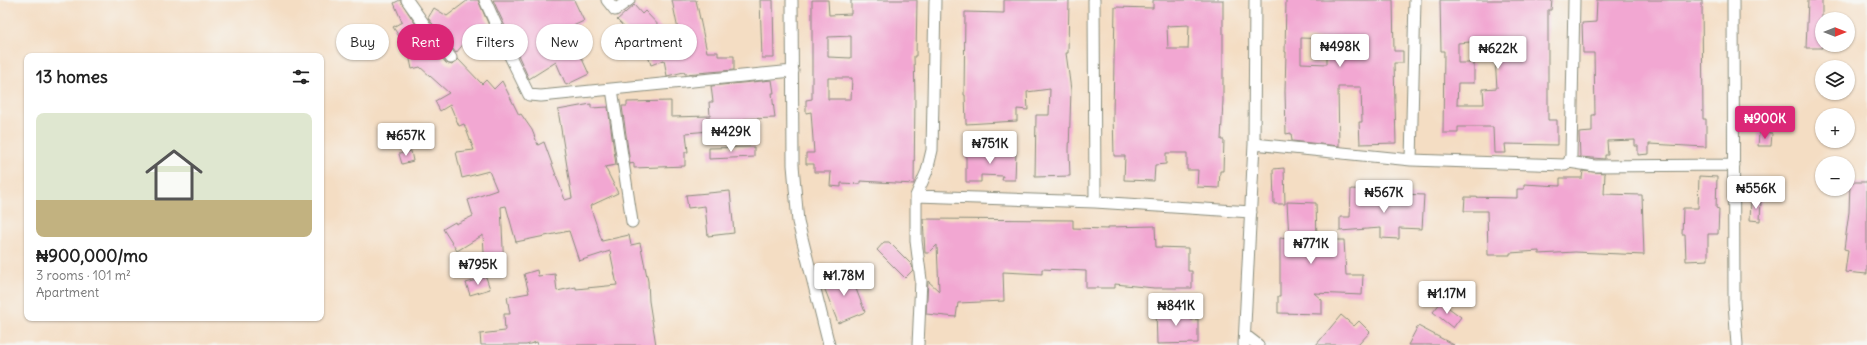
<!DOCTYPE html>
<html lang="en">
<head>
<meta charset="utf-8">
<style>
  body { margin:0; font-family:Delius,sans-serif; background:#f6f6f6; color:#222; height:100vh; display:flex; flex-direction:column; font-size:15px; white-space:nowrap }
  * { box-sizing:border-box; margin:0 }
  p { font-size:13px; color:#767676 }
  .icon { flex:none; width:22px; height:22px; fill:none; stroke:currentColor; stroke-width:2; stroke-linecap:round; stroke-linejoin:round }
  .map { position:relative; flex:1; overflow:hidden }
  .drawer { position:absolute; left:24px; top:53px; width:300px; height:268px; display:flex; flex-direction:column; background:#fff; border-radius:8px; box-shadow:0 1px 3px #0004 }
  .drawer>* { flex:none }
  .hud { position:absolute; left:336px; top:24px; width:380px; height:36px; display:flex; gap:8px }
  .needle { width:26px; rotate:90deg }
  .tools { position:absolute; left:1815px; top:12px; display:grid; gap:8px }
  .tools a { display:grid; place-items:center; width:40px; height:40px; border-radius:50%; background:#fff; box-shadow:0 1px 3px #0004; font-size:20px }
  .price { position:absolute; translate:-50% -34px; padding:0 9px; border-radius:4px; background:#fff; color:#222; font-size:13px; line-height:26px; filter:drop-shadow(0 1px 2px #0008) }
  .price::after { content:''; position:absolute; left:50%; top:24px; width:12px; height:9px; margin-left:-6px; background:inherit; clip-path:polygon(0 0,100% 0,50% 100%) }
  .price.selected { background:#db2777; color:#fff }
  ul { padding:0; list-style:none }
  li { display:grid; align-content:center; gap:8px; height:212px; padding:0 12px }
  li span { display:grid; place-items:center; height:124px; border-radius:8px; color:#555 }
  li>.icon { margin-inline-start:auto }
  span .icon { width:72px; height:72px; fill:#fffc; stroke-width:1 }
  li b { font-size:17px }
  h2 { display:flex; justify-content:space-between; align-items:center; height:48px; padding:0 12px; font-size:17px }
  .chip { padding:0 14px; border-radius:18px; background:#fff; box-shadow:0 1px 3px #0004; font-size:14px; line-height:36px }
  .chip.selected { background:#db2777; color:#fff }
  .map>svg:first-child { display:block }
  .building { fill:#f2a7d2; fill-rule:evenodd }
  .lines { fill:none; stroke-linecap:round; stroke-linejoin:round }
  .minor-casing { stroke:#8a8d7c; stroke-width:13 }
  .minor { stroke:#fff; stroke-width:11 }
</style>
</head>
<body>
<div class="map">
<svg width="1867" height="345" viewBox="0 0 1867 345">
  <rect width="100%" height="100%" fill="#f6f6f2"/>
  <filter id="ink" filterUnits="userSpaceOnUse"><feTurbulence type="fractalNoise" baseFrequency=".025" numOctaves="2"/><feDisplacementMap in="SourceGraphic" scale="8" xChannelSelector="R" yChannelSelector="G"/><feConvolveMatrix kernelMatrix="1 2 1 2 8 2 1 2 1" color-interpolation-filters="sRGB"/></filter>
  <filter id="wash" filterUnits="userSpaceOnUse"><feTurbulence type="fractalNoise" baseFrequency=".012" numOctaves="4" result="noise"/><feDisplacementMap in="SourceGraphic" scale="16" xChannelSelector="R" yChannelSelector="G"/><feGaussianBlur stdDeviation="0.9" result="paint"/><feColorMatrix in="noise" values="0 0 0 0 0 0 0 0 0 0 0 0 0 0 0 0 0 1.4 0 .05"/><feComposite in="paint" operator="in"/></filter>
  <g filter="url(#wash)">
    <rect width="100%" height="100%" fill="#f4ddc3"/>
    <g id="blocks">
      <path class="building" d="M400,0l20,31 26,32 6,2 6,-6 24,25 4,-4 8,9 8,-8 17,34 2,-1 11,16 6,15 6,-3 21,58 7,-2 -14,-88 33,-6v4l17,-1 8,58 -11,2 13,26 -28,13 12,35 27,-6 2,10 9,-2 8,38 1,20 7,44h-118l-1,-3 -11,3h-45l-1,-11 25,-3 -1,-17h6l-3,-17 22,-4 -5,-19 13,-4 1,6 17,-2 2,17 19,-4v2l41,-4 -7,-34 -31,10 -10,-30 -53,11 -10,-36 -5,1 3,61 -19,1 -2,-34 -26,16 -14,-22 12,-7 1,2 17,-8 -5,-16 29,-10 -8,-19 -27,7 -6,-26 18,-2 -10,-26 -5,2 -9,-21 -10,6 -5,-10 14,-8 -29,-26 -8,2 -4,-19 -15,-23 9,-5 -8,-19z
        M468,0h10l13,30 -26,12 -9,11 -28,-35 6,-10 13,8z
        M493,0h81l10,21 -11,5 8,23 -3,1 11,24 -23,11 -10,-23 -27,17z
        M672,0h24l11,52h11v4h16v14l-49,4 -1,-2 -17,4 -3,-16 -13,5 -6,-18 -28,-27 17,-15 8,9 3,-3 37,39z
        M760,0h13l1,58h-12z
        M812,0h16l1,15 22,-1v-14h66l-1,56h-2l1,39 -1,89 -54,-3v3l-19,-1v4l-11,-1 1,-14h-17v-8h-8v-11h8l-3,-41 -5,1v-13l6,-1zM851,36v22l-23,-1v-20zM828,78h24l-1,21h-23z
        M1004,0h65l-1,53h-2l5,37 -2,60 1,26 -35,1 1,-62h13l1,-26 -23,3 1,18 -11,-1v12l-51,3 -1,-29h-1l1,-83 39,1z
        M1153,0h70v101l-2,39h3l-1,31h-3l-1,17 -22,-1 1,-17h-11v-17h-21v11l-11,1 -1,16 -30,-1 1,-24h-11l-1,-42 2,-107 38,1zM1189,25l-1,24h-20l-1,-23z
        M1286,0h107l1,51h9v12h-9l2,80 -36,1 -1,-22h3l-1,-35h-23l1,59 -47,-5 -1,-8 -5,1 -1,-43 1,-39h-1zM1301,38l26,1v25l-26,-1z
        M1440,0h112l-1,10h-3v110h9v25l-52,-1 1,9h-12l-1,-26h-35v6h-15l1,-82h-3zM1483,41v18h12l2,29 -14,1 1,15h-27l1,-21h16v-20h-16v-20z
        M1597,0h105l1,119h3v28l-57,-3v10l-11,1v-9h-3v-6l-28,1 1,14h-3v4l-25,-2 -1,-24 13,-1v-17h3l-1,-62h-11l-1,-30 14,-1z
        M1808,0h14v48h-16z
        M772,80l2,13h-2l3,25 -31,1 1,9 -59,5 2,19h-3v14l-51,2v-5l-4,1 -8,-58h5v-4l44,-1v16l39,-1 -1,-14h4l-2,-16z
        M1759,133h13l-1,13h-13z
        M754,147v10l-45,2v-11z
        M966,150l50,1 -1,29h-13l1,-4 -22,-1v7h-15z
        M411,151l2,10 -11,3 -3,-10z
        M1284,168l1,36h-11l-1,-35z
        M1583,171l22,2 -1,21 38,1 2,60 -69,-3 -36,2v-3l-29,2v2h-22l-1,-44h-23l1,-14 52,1v-9h7v-5l36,2v-8h22z
        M1699,176l18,1 -1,31 3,1 -1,25h-10v26l-22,1 -1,-27h-3l1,-26h15z
        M1850,182h17v92l-22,-2 3,-22 -4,-1 5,-37z
        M1351,189l18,1 -1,10 35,1v-7l21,1 -2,34 -23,-1v11l-18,-1v-10l-41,3v-14h10z
        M730,191l4,42 -26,3 -3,-30 -17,2 -2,-13z
        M1751,199h10l-1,22 -10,-1z
        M1287,202l29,1 1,37h27l2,35h17l-1,20 -48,-2 8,7v14l-44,-1v-17h2v-58l9,1z
        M923,219l150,1v8l35,1v-2l47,-1 1,21 32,1v23h4v17h-38l-39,-4v4h-29v-17l-44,-2v5l-39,-2 1,29 -46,2 -2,14 -30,-3 2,-33 11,10 -2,-46 -8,8h-4z
        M884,242h5l23,23 1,5 -8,8 -28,-28z
        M849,271l16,41 -27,11 -16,-41z
        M486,277l4,12 -20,6 -4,-12z
        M1441,302l20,15 -8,11 -20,-16z
        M1190,309l1,11 7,-1v24l-41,1 -1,-34z
        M1341,315l13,11 5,-5 11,11 -12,13h-42z
        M1418,326l36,19h-46z"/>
    </g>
  </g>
  <g filter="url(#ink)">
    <use href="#blocks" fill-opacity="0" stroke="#8a8d7c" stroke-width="1"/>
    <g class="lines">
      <defs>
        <path id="minor" d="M407,0l19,27 25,31
          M485,0l24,54 20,41 12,1 252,-25
          M607,0l8,10 14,-10
          M792,0l1,165 5,57 31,123
          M1094,0l1,202
          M1733,0l1,302 3,43
          M612,89l20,133
          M1254,144l157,16 154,5 4,-3 2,-6 3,-156
          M1411,160l4,-160
          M1569,162l26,4 139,-1
          M916,196l179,6 156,10
          M1245,335l13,10
          M918,345l3,-65 -5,-39v-45l11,-25 5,-21 3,-150
          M1244,345l10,-201 1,-144"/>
      </defs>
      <use href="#minor" class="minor-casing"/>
      <use href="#minor" class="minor"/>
    </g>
  </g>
</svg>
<div class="tools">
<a><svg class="needle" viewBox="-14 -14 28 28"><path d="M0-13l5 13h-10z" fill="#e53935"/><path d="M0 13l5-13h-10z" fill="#767676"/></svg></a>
<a><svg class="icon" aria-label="layers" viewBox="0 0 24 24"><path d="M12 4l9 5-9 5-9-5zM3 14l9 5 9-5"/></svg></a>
<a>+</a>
<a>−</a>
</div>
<b class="price" style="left:1340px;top:68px">₦498K</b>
<b class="price" style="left:1498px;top:70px">₦622K</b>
<b class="price selected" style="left:1765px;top:140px">₦900K</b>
<b class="price" style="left:731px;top:153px">₦429K</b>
<b class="price" style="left:406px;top:157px">₦657K</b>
<b class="price" style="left:990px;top:165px">₦751K</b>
<b class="price" style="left:1756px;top:210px">₦556K</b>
<b class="price" style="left:1384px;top:214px">₦567K</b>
<b class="price" style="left:1311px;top:265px">₦771K</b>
<b class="price" style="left:478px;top:286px">₦795K</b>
<b class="price" style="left:844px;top:297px">₦1.78M</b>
<b class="price" style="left:1447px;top:315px">₦1.17M</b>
<b class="price" style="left:1176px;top:327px">₦841K</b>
<div class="hud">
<a class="chip">Buy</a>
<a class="chip selected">Rent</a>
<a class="chip">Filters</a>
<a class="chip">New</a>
<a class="chip">Apartment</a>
</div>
<section class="drawer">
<h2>13 homes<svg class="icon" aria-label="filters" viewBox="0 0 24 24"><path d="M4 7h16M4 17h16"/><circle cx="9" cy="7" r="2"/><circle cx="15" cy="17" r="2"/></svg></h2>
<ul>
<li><span style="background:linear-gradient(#dfe7d0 70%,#c2b280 0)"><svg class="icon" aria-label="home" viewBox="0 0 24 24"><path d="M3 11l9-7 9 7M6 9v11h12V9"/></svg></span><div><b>₦900,000/mo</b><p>3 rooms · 101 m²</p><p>Apartment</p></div></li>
</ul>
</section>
</div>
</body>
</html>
